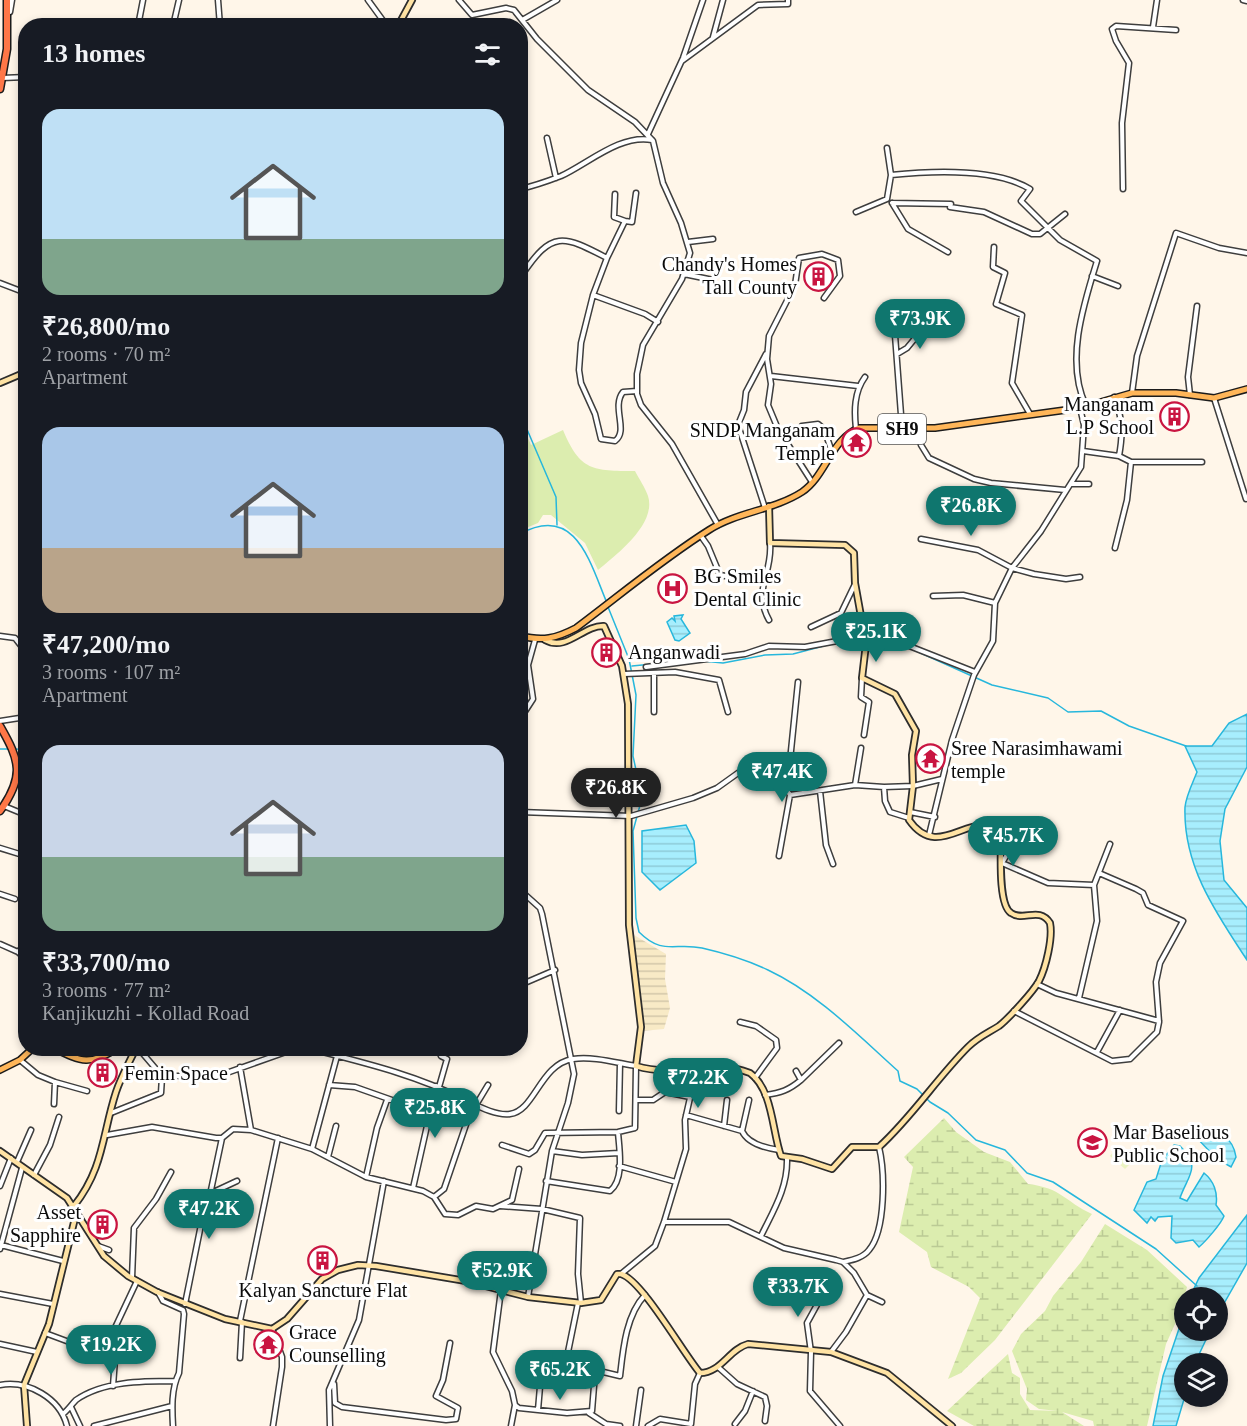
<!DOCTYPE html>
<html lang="en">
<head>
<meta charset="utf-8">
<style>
  body { margin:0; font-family:Georgia,serif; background:#242831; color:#f1f3f6; height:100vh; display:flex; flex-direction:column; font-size:22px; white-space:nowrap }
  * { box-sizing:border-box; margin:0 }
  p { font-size:20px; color:#9ea1a6 }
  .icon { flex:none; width:33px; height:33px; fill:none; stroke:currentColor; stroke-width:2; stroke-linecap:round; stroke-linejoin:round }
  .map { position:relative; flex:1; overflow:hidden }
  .sheet { position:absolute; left:18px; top:18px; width:510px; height:1038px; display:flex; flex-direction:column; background:#171b24; border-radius:24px; box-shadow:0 3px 9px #0003 }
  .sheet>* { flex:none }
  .buttons { position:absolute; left:1174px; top:1287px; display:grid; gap:12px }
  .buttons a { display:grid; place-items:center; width:54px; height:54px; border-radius:50%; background:#171b24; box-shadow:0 3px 9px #0003; font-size:30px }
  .price { position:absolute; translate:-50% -51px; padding:0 14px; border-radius:21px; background:#0f766e; color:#fff; font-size:20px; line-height:39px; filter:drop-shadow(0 2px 3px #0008) }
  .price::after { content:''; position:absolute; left:50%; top:36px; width:18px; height:14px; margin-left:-9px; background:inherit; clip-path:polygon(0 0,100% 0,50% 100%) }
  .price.selected { background:#222; color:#fff }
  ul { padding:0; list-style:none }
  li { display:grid; align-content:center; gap:12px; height:318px; padding:0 24px }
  li span { display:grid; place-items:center; height:186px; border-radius:18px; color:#555 }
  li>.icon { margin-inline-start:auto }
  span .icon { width:108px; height:108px; fill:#fffc; stroke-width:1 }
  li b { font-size:26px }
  h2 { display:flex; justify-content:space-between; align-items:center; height:72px; padding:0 24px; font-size:26px }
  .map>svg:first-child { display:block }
  .farmland { fill:url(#farmland-rules) }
  .grass { fill:#dcedaf }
  .wetland { fill:url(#wetland-marsh) }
  .pitch { fill:#ecf4c2 }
  .water { fill:url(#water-rules); stroke:#27b7dc; stroke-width:1.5 }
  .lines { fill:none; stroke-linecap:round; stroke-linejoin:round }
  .stream { stroke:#27b7dc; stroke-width:1.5 }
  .street-casing { stroke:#3e3e3e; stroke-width:7 }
  .secondary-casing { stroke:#2d2d2d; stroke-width:8 }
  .primary-casing { stroke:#1c1c1c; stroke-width:8 }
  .highway-casing { stroke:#1c1c1c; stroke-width:9 }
  .street { stroke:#fff; stroke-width:4 }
  .secondary { stroke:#ffe3a4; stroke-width:4.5 }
  .primary { stroke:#ffb659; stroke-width:5 }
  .highway { stroke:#ff7747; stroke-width:6 }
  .labels { text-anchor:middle; stroke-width:6; stroke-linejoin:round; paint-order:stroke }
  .shield { fill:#fff; stroke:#545454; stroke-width:1.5 }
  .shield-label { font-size:18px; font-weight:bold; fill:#0b0b0b }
  .poi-label { font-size:20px; fill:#0b0b0b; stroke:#fff; text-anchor:start }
</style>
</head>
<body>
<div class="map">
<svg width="1247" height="1426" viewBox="0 0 1247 1426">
  <defs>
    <pattern id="farmland-rules" width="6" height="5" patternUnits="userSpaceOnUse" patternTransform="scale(1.5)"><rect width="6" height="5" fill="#f8eac6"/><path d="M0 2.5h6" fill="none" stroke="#d3c7a9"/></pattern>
    <pattern id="wetland-marsh" width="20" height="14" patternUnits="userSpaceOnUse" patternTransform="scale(1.5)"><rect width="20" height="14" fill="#dcedaf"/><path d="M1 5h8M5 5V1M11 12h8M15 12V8" fill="none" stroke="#bbca95"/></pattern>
    <pattern id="water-rules" width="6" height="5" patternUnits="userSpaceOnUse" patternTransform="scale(1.5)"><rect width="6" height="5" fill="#a7eefd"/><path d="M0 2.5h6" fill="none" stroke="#8ecbd8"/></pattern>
  </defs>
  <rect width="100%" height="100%" fill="#fff6e9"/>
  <path class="farmland" d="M634,935l32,19 -1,25 5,29 -6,21 -22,2z"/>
  <path class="grass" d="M520,420l11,25 32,-15c17,41 30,41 72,41 4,8 10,16 13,25 9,28 -32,59 -50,74l-13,-27 -34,-28h-8l-5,8 -17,7z"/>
  <path class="wetland" d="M944,1118l12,14 28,20 26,10 18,22c34,4 36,17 64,30l-97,126 -34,33 -13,6 32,-81 -11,-11 -38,-20 -4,-15 -28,-20 14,-65 -9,-10z
    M1105,1224l42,26 40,37 -7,26 -14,31 -19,82h-53l-1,-5 -31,-9 22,14h-110l-27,-15 61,-57 4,19 8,5v16l10,16 28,1 -19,-2 -13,-9 1,-11 -15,-38 9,-17 24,-23 8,-15 28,-34z"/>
  <path class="pitch" d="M1118,1146l16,14 -9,9 -15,-13z"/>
  <path class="water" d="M683,615l-2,4 9,14 -11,8 -4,-1 -8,-18 5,-4 3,3 -1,-5z
    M1247,714v53l-22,42 -5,32 4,39 23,28v52c-31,-47 -64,-94 -62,-153 1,-11 8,-25 12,-35l-12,-26h27l17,-23z
    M686,825l8,16 2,22 -36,27 -18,-18v-41z
    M1199,1127c18,3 34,9 37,30l-5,10 -14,-8 -26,-27z
    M1174,1145l6,1c22,21 8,29 0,52l7,3 17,-28c10,8 14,20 12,32l8,11c-3,8 -19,26 -25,31l-6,-7 -17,3 -5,-5 1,-22 -14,1 -3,4 -4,-4 -4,6 -13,-13 13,-28 9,-3 6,-19z
    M1247,1215v48l-29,51v-16l-28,-1 9,-19z
    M1185,1311v19l25,1 -15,32 -10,1v32l-9,30h-23l10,-50z"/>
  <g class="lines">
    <path class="stream" d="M520,413l36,84 1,28
      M520,534c56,-31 70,29 87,69
      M608,607l21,52 7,36 -3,61 9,42 -9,33 3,87 3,14c24,24 36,10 63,16 22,5 45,12 66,22 49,23 90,65 130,101l2,10 17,8 13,13 18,11 28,27 29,10 22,23 26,9 103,67 41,37
      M869,641l19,1 26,8 78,35 56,13 20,14 33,-1 28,15 57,20
      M842,642l22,-1
      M703,661l20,2 42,-8 28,-1 38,-10
      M632,666l31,-3
      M0,749h8
      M16,749l10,1"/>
    <defs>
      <path id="street" d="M218,0l2,26
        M368,0l19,26
        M459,0l13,15 34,-7 8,2 23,29 51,51 47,32 18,19 10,42 18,40 9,30 -8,26 -39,66 -6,29v20l4,11 31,39 46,81
        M1243,0l4,1
        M10,12l2,-12
        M524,19l33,-19
        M138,26l5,-26
        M173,26l6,-26
        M1153,27l4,-27
        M713,37l10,-37
        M682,61l76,-56 30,-1v-4
        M2,78l24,-1
        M648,134l35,-76 20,-58
        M547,138l9,40
        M891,175c40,-4 104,-7 139,14l-9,12 39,39 37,21
        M520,189c14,-3 28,-8 41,-13 28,-13 59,-42 91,-36
        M1123,189l-1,-66 7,-60 -13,-22 -4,-12 4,-3 60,4
        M892,203l16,26 40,23
        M892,203l59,1
        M950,207l34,5 48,22h8l25,-20
        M856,212l31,-13 4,-24 -4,-27
        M625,221l7,1 4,-29
        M688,242l25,-3
        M994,247l-1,20 12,6 -9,31 26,11 -10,68 18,31
        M607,258l18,-37 -11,-4 1,-23
        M684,274l29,6
        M522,275c30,-45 41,-40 85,-17l-14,37 52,19 13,8
        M1092,276l26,10
        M0,283l26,10
        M593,295l-12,48 -2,27 2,13 14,31 6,25 14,2c14,-10 -4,-34 8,-49l14,-1
        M887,315l8,20 7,93
        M897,354l10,-6 14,-17
        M771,376l87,10
        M1132,393l5,-37 39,-123 43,15 28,5
        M1190,395l-2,-18 9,-71
        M1114,397c9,21 9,37 5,59
        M1214,398l32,101
        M1086,406c-21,-44 -3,-100 11,-145
        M802,426l16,-2 6,5 8,23
        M856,429c-2,-18 -2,-37 9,-52
        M917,429l4,16 8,13 45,21 17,4 74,7
        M1083,451l36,5 12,6h71
        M812,482l-34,-53 -10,-24 3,-21 -4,-25 2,-23 26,-51 4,-27 23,-4 16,6 2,16 -16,22
        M1071,484h18
        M765,508l-27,-83 6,-15 2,-18 20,-38
        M701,536l7,10 12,29 43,8
        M921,539l57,11 34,18 22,6 32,5 14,-2
        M1115,548l12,-48 4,-38
        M933,596l30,-1 32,8
        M769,620c-17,-31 4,-46 1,-77
        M811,627l30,-14 14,-29
        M0,636l15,2 11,14
        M646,667l99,-13 24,-8 36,1 59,-11 25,2 86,34
        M624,674l51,-2 44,8 9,32
        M862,678l-1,19 8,5 -5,33
        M654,712v-39
        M0,721l26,-4
        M520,745l2,-29 11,-17 -5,-34 7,-25
        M18,763l8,1
        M855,785l6,-37
        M884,787l29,-1 29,-7
        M787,790l11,-108
        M820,791l6,54 7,19
        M4,806l22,9
        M520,812l111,4 62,-18 24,-10 21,-15 8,-2 39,16 5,8 65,-10 29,2 1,14 5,11 19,6
        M910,812l25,5
        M929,835l23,-95 22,-65 19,-34 2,-38 17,-35 29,-37 40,-64 3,-42 -4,-17
        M1018,836l-16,27 46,20 46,2 3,36 -18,77
        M0,848l26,8
        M779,856l11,-61
        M1094,885l16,-41
        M520,890l20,18 2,6 32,160 -6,29 -16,48 -24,146
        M0,894l15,5
        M0,944l18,8 8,-8
        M18,952l8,7
        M1037,984l19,9 103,28
        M520,985l35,-15
        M1014,1011l98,50 18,-2 27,-27 2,-10 -3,-40 4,-19 23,-42 -35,-16 -5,-12 -7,-4 -37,-16
        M740,1022l16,4 20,14 1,8 -22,30
        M138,1048l24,28h56l79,-28
        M307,1048c54,14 107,26 156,51 13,6 32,17 47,15 25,-3 30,-50 63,-55 20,-3 44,4 63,7l-1,62 -17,4 -73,1 -10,17 -6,4 -27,-9
        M438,1048l3,8 6,3 -8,28
        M1097,1052l23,-42
        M20,1060l18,15 17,7
        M240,1067l11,63 61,19 54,28 57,14 11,6 11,17 13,1 18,-9 17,3 19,-9 7,-31
        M801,1080l38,-37
        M329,1085l26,2 51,18 26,1
        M765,1095c16,-2 24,-5 36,-15l-5,-9
        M636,1100h17l12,-8 25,5
        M54,1104l1,-22 32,9
        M476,1105l12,-20
        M619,1111l1,-48
        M111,1113l50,-20 1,-16
        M686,1115l56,16 7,-31
        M724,1126l3,-26
        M742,1131c6,13 23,17 37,19
        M107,1135l45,-8 64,11h6l11,-9 18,1
        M312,1149l25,-93
        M552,1151l30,4 37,-2
        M328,1157l8,-31
        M17,1162l14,-32
        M619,1166l57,16
        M34,1175l16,-30 9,-28
        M366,1177l11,-49 10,-28
        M546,1181l64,10c15,-12 9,-43 8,-59
        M0,1186l11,-28
        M413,1188l23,-102
        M211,1190l11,-52
        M434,1197l10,-8 29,-85
        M500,1206l42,3 38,9 -2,56 3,29
        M664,1222h65l55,26 52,12 7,2 11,11 13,22 -21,37 -15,20
        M761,1236c12,-25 27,-48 26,-78
        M1,1245l62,16
        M98,1246l11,4
        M0,1249l22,-81
        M843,1262c9,-2 20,-4 26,-12 17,-20 16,-78 10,-103
        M621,1274l34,-28 9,-24 22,-73 -1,-29 7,-31 1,-20
        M132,1278l2,-50 22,-29 15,-27
        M501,1290l-8,62 19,39 3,14 4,3 48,5 25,-2 4,-50 -26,-6 -2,-3 10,-49
        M158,1292l5,9 20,9 1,4 -5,59c-8,16 -7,36 -6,53
        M824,1292l-17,31 4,29 -1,39 30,35
        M0,1294l53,10
        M867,1295l15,7
        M185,1304l22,-109 30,-14
        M240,1321l38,-183
        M272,1329l10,28v10l-9,59
        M45,1333l70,26 -2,27
        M0,1344l37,8
        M108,1355l5,-23 24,-51
        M240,1358l2,-36
        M718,1367l19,17 28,13 2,9 -2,15
        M595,1370l25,6c3,-27 6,-61 25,-81
        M334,1384l1,19 7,4 104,13 10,-1 2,-11 -22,-12 7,-16 7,-37
        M0,1385c28,-5 60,13 67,41
        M71,1407l9,19
        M538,1410l4,-47
        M589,1413l17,11 14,2
        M63,1414c5,-4 9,-10 13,-14 27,-19 67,-19 99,-19
        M735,1424l10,-13 8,-20
        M94,1426l78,-20
        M330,1426l-1,-36 30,-70 25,-139
        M511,1426l4,-21
        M636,1426l5,-36
        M648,1426l12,-7 31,5 4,-40 5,-11"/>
      <path id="secondary" d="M398,26l14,-26
        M0,383l26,-11
        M545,640c22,12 38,-15 59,-14l18,40 6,38 1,221 12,102 -5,39c43,13 74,-9 114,7 23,17 22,58 31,83l21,3 30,10 20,-22h27c33,-30 58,-69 89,-100 10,-10 20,-14 31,-21 9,-7 34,-34 40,-45 7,-14 14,-43 11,-58 -11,-17 -26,-1 -39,-10 -13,-8 -10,-59 -10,-75 -25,-38 -60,28 -92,-18l4,-34 -1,-31 4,-24 -21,-37 -33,-16 4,-34 -11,-61 -1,-30 -9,-8 -75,-2 -1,-37
        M0,1151l67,47 37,58 24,20 29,16 68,27 47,10 15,-10 35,-40 16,-9 20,-5 18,1 90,15 62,16 53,6 20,-3 16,-26h4c21,6 62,79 79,99 21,0 29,-24 48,-29l83,8 56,21 65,53
        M74,1206c30,-38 28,-71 42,-114 5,-15 13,-29 20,-44
        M27,1426l-3,-41 25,-61 27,-110"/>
      <path id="primary" d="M520,636c23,5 35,3 56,-8 44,-33 87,-69 133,-98 28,-18 65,-20 93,-38 24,-16 29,-53 57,-64h76l145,-20 52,-15h44l38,5 33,-9
        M53,1048c31,15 35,17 66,0
        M0,1070l20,-10 13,-12"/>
      <path id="highway" d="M0,89l7,-40v-49
        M0,726c20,35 25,50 0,85"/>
    </defs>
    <use href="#street" class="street-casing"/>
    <use href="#secondary" class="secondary-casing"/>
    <use href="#primary" class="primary-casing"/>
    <use href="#highway" class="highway-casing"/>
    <use href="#street" class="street"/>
    <use href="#secondary" class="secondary"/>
    <use href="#primary" class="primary"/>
    <use href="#highway" class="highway"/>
  </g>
  <defs>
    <symbol id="building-ring" viewBox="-11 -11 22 22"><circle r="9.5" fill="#fff" stroke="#c91541" stroke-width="1.5"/><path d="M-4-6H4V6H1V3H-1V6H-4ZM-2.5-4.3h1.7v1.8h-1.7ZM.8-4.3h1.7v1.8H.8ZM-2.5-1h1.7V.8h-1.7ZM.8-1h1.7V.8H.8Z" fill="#c91541"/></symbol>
    <symbol id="temple-ring" viewBox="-11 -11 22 22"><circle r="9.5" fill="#fff" stroke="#c91541" stroke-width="1.5"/><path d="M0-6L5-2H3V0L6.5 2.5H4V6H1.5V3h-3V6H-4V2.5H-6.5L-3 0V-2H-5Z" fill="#c91541"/></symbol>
    <symbol id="hospital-ring" viewBox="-11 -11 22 22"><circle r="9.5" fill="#fff" stroke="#c91541" stroke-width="1.5"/><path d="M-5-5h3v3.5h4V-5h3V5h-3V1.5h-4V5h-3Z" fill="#c91541"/></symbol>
    <symbol id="school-ring" viewBox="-11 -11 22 22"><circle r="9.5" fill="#fff" stroke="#c91541" stroke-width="1.5"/><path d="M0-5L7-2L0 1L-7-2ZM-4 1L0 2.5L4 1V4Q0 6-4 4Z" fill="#c91541"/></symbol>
  </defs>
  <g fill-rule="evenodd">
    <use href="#building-ring" x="802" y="260" width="33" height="33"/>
    <use href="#building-ring" x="1158" y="400" width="33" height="33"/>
    <use href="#temple-ring" x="840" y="426" width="33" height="33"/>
    <use href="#hospital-ring" x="656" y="572" width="33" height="33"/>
    <use href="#building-ring" x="590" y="636" width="33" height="33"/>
    <use href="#temple-ring" x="914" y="742" width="33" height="33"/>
    <use href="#building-ring" x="86" y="1056" width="33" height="33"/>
    <use href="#school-ring" x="1076" y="1126" width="33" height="33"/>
    <use href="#building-ring" x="86" y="1208" width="33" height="33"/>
    <use href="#building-ring" x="306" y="1244" width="33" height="33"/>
    <use href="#temple-ring" x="252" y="1328" width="33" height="33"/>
  </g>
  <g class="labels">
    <rect class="shield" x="878" y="414" width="48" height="30" rx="4.5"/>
    <g class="shield-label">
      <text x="902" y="435">SH9</text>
    </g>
    <g class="poi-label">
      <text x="797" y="271" text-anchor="end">Chandy's Homes<tspan x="797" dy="23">Tall County</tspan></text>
      <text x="1154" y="411" text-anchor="end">Manganam<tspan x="1154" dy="23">L.P School</tspan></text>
      <text x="835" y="437" text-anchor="end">SNDP Manganam<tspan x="835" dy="23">Temple</tspan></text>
      <text x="694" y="583">BG Smiles<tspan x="694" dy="23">Dental Clinic</tspan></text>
      <text x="628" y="659">Anganwadi</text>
      <text x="951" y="755">Sree Narasimhawami<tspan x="951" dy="23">temple</tspan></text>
      <text x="124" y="1080">Femin Space</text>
      <text x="1113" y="1139">Mar Baselious<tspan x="1113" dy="23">Public School</tspan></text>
      <text x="81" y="1219" text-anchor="end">Asset<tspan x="81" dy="23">Sapphire</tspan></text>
      <text x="323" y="1297" text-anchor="middle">Kalyan Sancture Flat</text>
      <text x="289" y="1339">Grace<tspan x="289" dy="23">Counselling</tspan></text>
    </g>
  </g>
</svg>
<div class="buttons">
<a><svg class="icon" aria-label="locate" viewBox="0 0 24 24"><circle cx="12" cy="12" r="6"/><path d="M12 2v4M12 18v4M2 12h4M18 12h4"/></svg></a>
<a><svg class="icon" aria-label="layers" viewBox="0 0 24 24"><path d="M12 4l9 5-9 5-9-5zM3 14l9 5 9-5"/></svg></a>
</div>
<b class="price" style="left:920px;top:350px">₹73.9K</b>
<b class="price" style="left:971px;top:537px">₹26.8K</b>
<b class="price" style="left:876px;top:663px">₹25.1K</b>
<b class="price" style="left:782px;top:803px">₹47.4K</b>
<b class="price selected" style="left:616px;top:819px">₹26.8K</b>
<b class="price" style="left:1013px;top:867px">₹45.7K</b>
<b class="price" style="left:698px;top:1109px">₹72.2K</b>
<b class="price" style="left:435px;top:1139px">₹25.8K</b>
<b class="price" style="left:209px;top:1240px">₹47.2K</b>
<b class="price" style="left:502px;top:1302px">₹52.9K</b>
<b class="price" style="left:798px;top:1318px">₹33.7K</b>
<b class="price" style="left:111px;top:1376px">₹19.2K</b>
<b class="price" style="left:560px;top:1401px">₹65.2K</b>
<section class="sheet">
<h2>13 homes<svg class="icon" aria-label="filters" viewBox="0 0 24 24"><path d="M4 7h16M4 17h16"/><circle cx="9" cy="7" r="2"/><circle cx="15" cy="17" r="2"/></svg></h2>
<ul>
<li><span style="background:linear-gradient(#bfe0f5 70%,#7fa58c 0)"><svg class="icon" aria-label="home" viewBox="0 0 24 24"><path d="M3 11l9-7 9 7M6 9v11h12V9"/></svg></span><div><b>₹26,800/mo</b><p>2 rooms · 70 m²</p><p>Apartment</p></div></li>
<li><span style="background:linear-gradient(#a9c7e8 65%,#b9a48a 0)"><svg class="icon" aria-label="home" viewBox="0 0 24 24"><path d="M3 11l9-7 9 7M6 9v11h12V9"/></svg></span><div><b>₹47,200/mo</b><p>3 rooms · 107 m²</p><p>Apartment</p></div></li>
<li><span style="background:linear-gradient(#c9d6e8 60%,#7fa58c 0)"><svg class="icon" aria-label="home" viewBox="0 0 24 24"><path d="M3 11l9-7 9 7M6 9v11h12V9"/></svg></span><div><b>₹33,700/mo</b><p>3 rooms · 77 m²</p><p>Kanjikuzhi - Kollad Road</p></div></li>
</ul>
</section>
</div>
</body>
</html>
